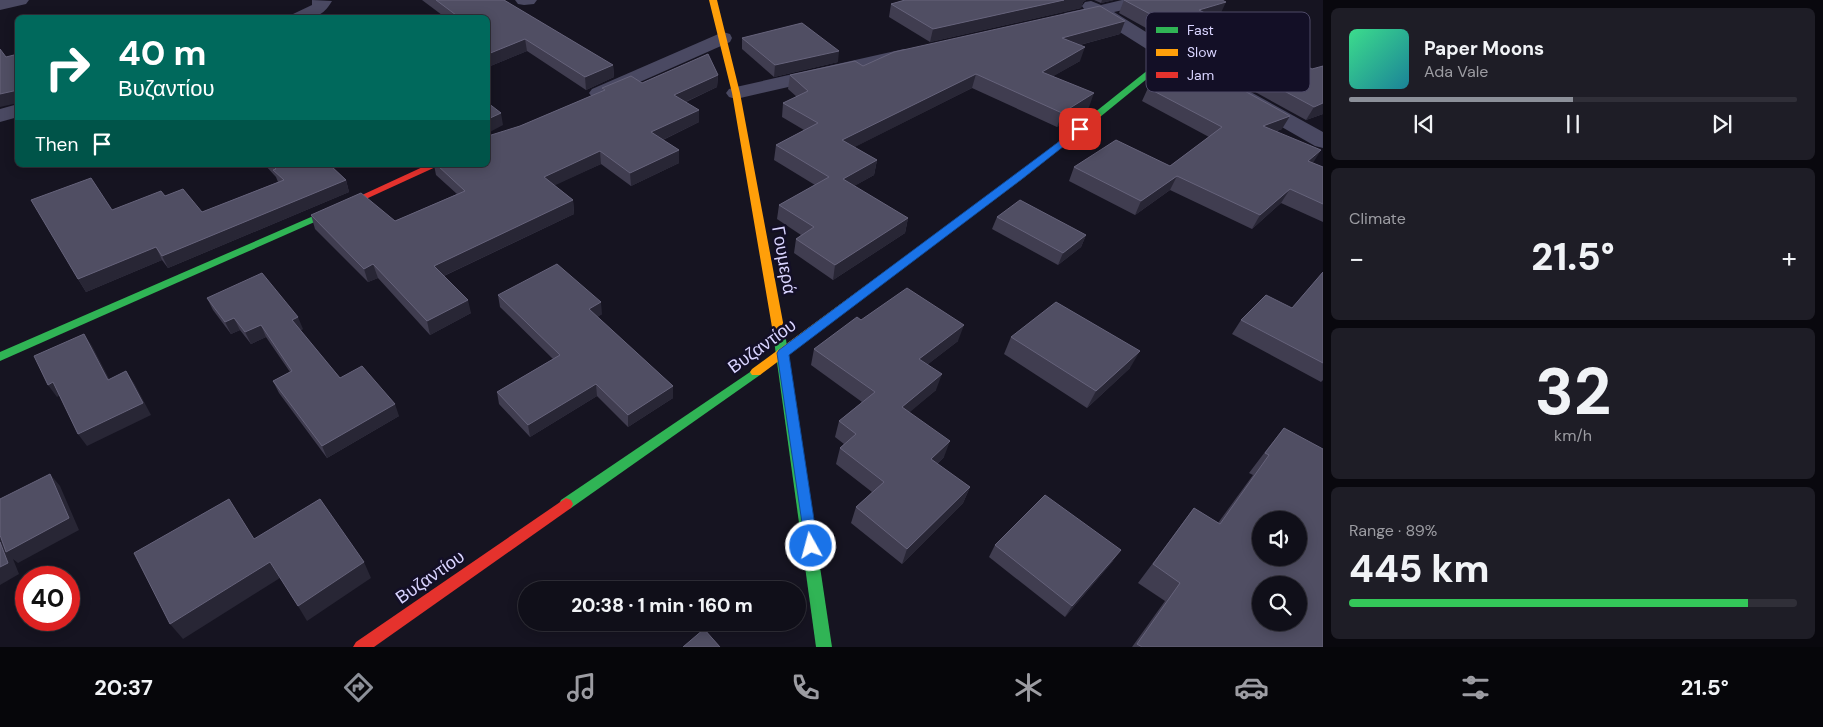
<!DOCTYPE html>
<html lang="en">
<head>
<meta charset="utf-8">
<style>
  :root { --surface:#100f19; --page:#1e1d26; --text:#f1f3f6; --muted:#9c9ca2; --line:#302f38; --accent:#8c9099 }
  body { margin:0; font-family:"DM Sans",sans-serif; background:var(--page); color:var(--text); height:100vh; display:flex; flex-direction:column; font-size:19px; white-space:nowrap }
  * { box-sizing:border-box; margin:0 }
  p { font-size:16px; color:var(--muted) }
  .icon { flex:none; width:28px; height:28px; fill:none; stroke:currentColor; stroke-width:2; stroke-linecap:round; stroke-linejoin:round }
  .map { position:relative; flex:1; overflow:hidden }
  .panel { display:flex; flex-direction:column; gap:8px; padding:8px; background:#09080e; width:500px }
  .panel>* { flex:none }
  .banner { position:absolute; left:15px; top:15px; width:475px; height:152px; border-radius:8px; box-shadow:0 2px 12px #0003,0 0 0 1px var(--line); background:#00695c; color:#fff; overflow:hidden }
  .controls { position:absolute; left:1252px; top:511px; display:grid; gap:10px }
  .controls a { display:grid; place-items:center; width:55px; height:55px; border-radius:50%; background:var(--surface); box-shadow:0 2px 12px #0003,0 0 0 1px var(--line); font-size:25px }
  .speed { position:absolute; left:15px; top:566px; display:flex; gap:10px; font-size:25px; font-weight:700; text-align:center }
  .speed>* { display:grid; place-content:center; width:65px; height:65px; border-radius:50%; background:var(--surface); box-shadow:0 2px 12px #0003,0 0 0 1px var(--line); line-height:1 }
  .speed .limit { border:8px solid #d22; background:#fff; color:#111 }
  .pin { position:absolute; display:grid; place-items:center; width:42px; height:42px; color:#fff; margin:-21px; border-radius:10px; box-shadow:0 2px 8px #0006 }
  .me { position:absolute; width:55px; margin:-28px; rotate:353deg; stroke-linejoin:round; filter:drop-shadow(0 0 4px #0008) }
  .turn { display:flex; align-items:center; gap:18px; height:105px; padding:0 20px; font-size:22px }
  .turn .icon { width:65px; height:65px; stroke-width:2.5 }
  .turn b { display:block; font-size:35px; line-height:42px }
  .then { display:flex; align-items:center; height:48px; padding:0 20px; background:#0003; gap:10px; font-size:19px }
  .big { font-size:38px; font-weight:800; line-height:1.1 }
  .panel .card { flex:1; display:flex; flex-direction:column; justify-content:center; gap:8px; min-width:0; padding:0 18px; border-radius:8px; background:var(--page) }
  .panel .dial { align-items:center; gap:0 }
  .dial b { font-size:65px; line-height:1 }
  .song { display:flex; align-items:center; gap:15px }
  .cover { width:60px; height:60px; border-radius:8px; background:linear-gradient(135deg,hsl(150 70% 55%),hsl(190 70% 35%)) }
  .played { height:5px; border-radius:2px; background:linear-gradient(90deg,var(--accent) 50%,var(--line) 50%) }
  .keys { display:flex; justify-content:space-around; direction:ltr }
  .heat { display:flex; justify-content:space-between; align-items:center; font-size:28px; direction:ltr }
  .charge { height:8px; border-radius:4px; background:linear-gradient(90deg,#34c759 89%,var(--line) 0) }
  .trip { position:absolute; left:518px; top:581px; width:288px; height:50px; border-radius:25px; background:var(--surface); box-shadow:0 2px 12px #0003,0 0 0 1px var(--line); font-weight:800; line-height:50px; text-align:center }
  .dock { display:flex; height:80px; justify-content:space-around; align-items:center; background:#06060a; color:var(--muted) }
  .dock .icon { width:35px; height:35px }
  .dock .current { color:var(--accent) }
  .dock b { font-size:22px; color:var(--text) }
  main { display:flex; flex:1; min-height:0 }
  .map>svg:first-child { display:block }
</style>
</head>
<body>
<main>
<div class="map">
<svg width="1323" height="647" viewBox="0 0 1323 647">
  <rect width="100%" height="100%" fill="#161421"/>
  <g fill="none" stroke-linecap="round" stroke-linejoin="round">
    <!-- street -->
    <g fill="#4a4962" fill-rule="evenodd">
      <polygon points="0,0 29,0 26,4 0,10"/>
      <path d="M312,0L332,1C321,20 310,18 290,18L293,14L312,5Z"/>
      <polygon points="515,0 537,0 534,4 524,5 518,4"/>
      <polygon points="1122,0 1154,0 1151,4 1114,12 1178,52 1323,132 1323,148 1315,146 1164,60 1096,17 1071,22 1065,21 1062,17 1065,13 1084,9 1082,6 1085,2 1091,1 1101,5"/>
      <polygon points="723,32 730,34 732,38 730,42 606,97 599,99 592,97 589,93 592,89"/>
      <polygon points="904,49 911,51 914,55 911,59 736,99 729,97 726,93 729,89 736,87"/>
      <polygon points="18,104 18,117 0,122 0,109"/>
    </g>
    <!-- fast -->
    <g fill="#30b455" fill-rule="evenodd">
      <polygon points="1168,54 1175,56 1100,117 1094,117 1094,113"/>
      <polygon points="341,204 344,205 346,207 344,209 0,361 0,352"/>
      <polygon points="779,329 785,333 832,647 816,647 773,333"/>
      <polygon points="756,368 760,369 762,372 760,375 571,508 566,510 561,508 559,504 561,500"/>
    </g>
    <!-- slow -->
    <g fill="#ff9f0a" fill-rule="evenodd">
      <polygon points="709,0 717,0 740,93 785,333 779,337 773,333 732,93"/>
      <polygon points="1097,112 1101,115 1100,117 1022,179 760,375 752,375 750,372 752,369 1016,175"/>
    </g>
    <!-- jam -->
    <g fill="#e5322d" fill-rule="evenodd">
      <polygon points="427,165 440,165 344,209 341,210 336,207"/>
      <polygon points="566,498 571,500 573,504 571,508 374,647 353,647 356,642"/>
    </g>
  </g>
  <!-- wall -->
  <g fill="#403d50">
    <polygon points="422,0 504,0 613,65 614,77 586,90 527,51 488,67 488,18 446,18"/>
    <polygon points="905,0 1086,0 1083,2 1081,8 930,42 889,17 891,4"/>
    <polygon points="1094,0 1114,0 1101,3"/>
    <polygon points="1124,0 1220,15 1212,17 1323,114 1306,120 1217,71 1218,68 1119,13"/>
    <polygon points="1125,21 1120,34 1080,45 1080,61 1053,76 1089,107 1057,127 972,88 854,147 877,160 874,175 854,186 908,218 905,233 833,280 794,253 796,239 801,235 777,219 779,205 815,185 774,160 776,145 804,130 782,117 783,103 797,97 788,89 790,75 863,66"/>
    <polygon points="742,38 838,62 774,77 742,49"/>
    <polygon points="718,75 717,87 686,102 699,122 663,140 679,150 679,163 631,186 601,164 554,185 573,200 574,214 444,276 471,313 430,335 378,278 368,282 315,229 311,215 395,221 457,194 436,175 434,165 488,165 520,126 603,91 602,88 642,83"/>
    <polygon points="1148,88 1282,129 1277,131 1313,163 1323,167 1323,222 1281,203 1252,229 1170,190 1135,215 1069,181 1074,167 1170,166 1209,137 1142,101"/>
    <polygon points="265,165 330,165 346,180 349,192 168,268 162,260 86,292 78,279 112,210 165,196 202,212 278,182 276,177"/>
    <polygon points="997,217 1086,235 1081,247 1058,265 992,229"/>
    <polygon points="1323,272 1323,380 1321,382 1232,334 1241,320 1292,308"/>
    <polygon points="498,295 602,314 597,317 673,386 673,398 628,427 597,396 530,437 499,404 497,392 553,359 500,307"/>
    <polygon points="207,298 303,329 300,330 340,378 399,416 327,458 279,393 273,381 290,372 266,337 251,344 240,330 231,334 213,310"/>
    <polygon points="861,320 958,341 928,364 936,390 909,412 944,457 937,464 970,487 963,503 902,564 851,523 856,507 872,492 836,464 840,448 844,444 835,437 839,421 862,402 811,365 814,349"/>
    <polygon points="1011,337 1130,368 1087,408 1004,354"/>
    <polygon points="1284,428 1323,647 1132,647 1165,601 1138,583 1194,508 1218,523 1253,475 1249,473 1268,448"/>
    <polygon points="995,545 1113,561 1065,617 989,557"/>
  </g>
  <!-- shaded-wall -->
  <g fill="#282635">
    <polygon points="1064,0 1086,0 1083,2 1081,8 930,42 933,29"/>
    <polygon points="1102,0 1114,0 1101,3"/>
    <polygon points="1226,2 1220,15 1193,23 1199,10"/>
    <polygon points="1125,21 1120,34 1057,51 1062,38"/>
    <polygon points="525,39 527,51 488,67 488,54"/>
    <polygon points="1085,47 1080,61 1038,85 1042,72"/>
    <polygon points="839,51 838,62 774,77 775,65"/>
    <polygon points="613,65 614,77 586,90 585,77"/>
    <polygon points="976,74 972,88 839,155 842,140"/>
    <polygon points="718,75 717,87 674,107 674,95"/>
    <polygon points="18,90 18,103 0,107 0,94"/>
    <polygon points="1094,93 1089,107 1057,127 1062,113"/>
    <polygon points="1323,103 1323,114 1306,120 1314,107"/>
    <polygon points="699,110 699,122 652,145 651,132"/>
    <polygon points="501,113 503,125 488,133 488,119"/>
    <polygon points="1290,116 1282,129 1256,139 1263,126"/>
    <polygon points="679,150 679,163 631,186 630,173"/>
    <polygon points="1321,150 1313,163 1308,161"/>
    <polygon points="600,151 601,164 545,190 544,177"/>
    <polygon points="877,160 874,175 840,194 843,179"/>
    <polygon points="1177,176 1170,190 1135,215 1141,201"/>
    <polygon points="346,180 349,192 168,268 162,256"/>
    <polygon points="1290,189 1281,203 1252,229 1260,215"/>
    <polygon points="573,200 574,214 437,279 434,266"/>
    <polygon points="908,218 905,233 833,280 835,265"/>
    <polygon points="1086,235 1081,247 1058,265 1063,253"/>
    <polygon points="156,247 162,260 86,292 78,279"/>
    <polygon points="373,264 378,278 368,282 364,269"/>
    <polygon points="468,300 471,313 430,335 427,321"/>
    <polygon points="601,302 602,314 590,322 589,309"/>
    <polygon points="298,317 303,329 297,332 292,320"/>
    <polygon points="234,318 240,330 231,334 225,322"/>
    <polygon points="261,325 266,337 251,344 245,332"/>
    <polygon points="964,325 958,341 914,375 919,359"/>
    <polygon points="84,334 92,346 116,392 108,380"/>
    <polygon points="1140,351 1130,368 1087,408 1096,391"/>
    <polygon points="126,371 134,383 151,415 87,446 78,434"/>
    <polygon points="942,374 936,390 897,423 902,407"/>
    <polygon points="53,382 62,394 57,397 48,385"/>
    <polygon points="596,384 597,396 530,437 528,425"/>
    <polygon points="673,386 673,398 628,427 628,415"/>
    <polygon points="395,404 399,416 327,458 322,446"/>
    <polygon points="950,441 944,457 925,475 931,459"/>
    <polygon points="50,474 60,486 79,530 18,563 13,559 19,574 0,585 0,537 9,546"/>
    <polygon points="970,487 963,503 902,564 907,549"/>
    <polygon points="1121,550 1113,561 1065,617 1072,606"/>
    <polygon points="270,562 280,578 183,639 170,624"/>
    <polygon points="364,562 371,578 307,621 298,606"/>
  </g>
  <!-- building -->
  <g fill="#504e63" stroke="#66637b" fill-rule="evenodd">
    <polygon points="436,0 504,0 613,65 585,77 525,39 488,54 488,18 460,18"/>
    <polygon points="905,0 1064,0 933,29 891,4"/>
    <polygon points="1124,0 1222,0 1226,2 1199,10 1312,69 1323,66 1323,103 1314,107 1223,58 1228,56"/>
    <polygon points="1100,6 1125,21 1062,38 1085,47 1042,72 1094,93 1062,113 976,74 842,140 877,160 843,179 908,218 835,265 796,239 814,227 779,205 829,177 776,145 818,123 783,103 808,91 790,75 855,61 863,66 894,52"/>
    <polygon points="802,23 839,51 775,65 742,38"/>
    <polygon points="0,49 6,57 18,54 18,90 0,94"/>
    <polygon points="708,54 718,75 674,95 699,110 651,132 679,150 630,173 600,151 544,177 573,200 434,266 468,300 427,321 373,264 364,269 311,215 361,193 395,221 465,191 437,165 488,165 488,136 520,126 605,90 602,88 631,76 642,83"/>
    <polygon points="1201,67 1290,116 1263,126 1321,150 1308,161 1323,167 1323,204 1290,189 1260,215 1177,176 1141,201 1074,167 1116,140 1170,166 1222,127 1148,88"/>
    <polygon points="488,103 501,113 488,119"/>
    <polygon points="272,165 330,165 346,180 162,256 156,247 78,279 31,200 91,178 112,210 161,191 165,196 183,189 202,212 284,180 273,170 276,169"/>
    <polygon points="1020,200 1086,235 1063,253 997,217"/>
    <polygon points="557,264 601,302 589,309 673,386 628,415 596,384 528,425 497,392 560,355 498,295"/>
    <polygon points="1323,272 1323,363 1241,320 1266,295 1292,308"/>
    <polygon points="262,273 298,317 292,320 340,378 362,366 395,404 322,446 273,381 292,371 261,325 245,332 234,318 225,322 207,298"/>
    <polygon points="907,288 964,325 919,359 942,374 902,407 950,441 931,459 970,487 907,549 856,507 884,482 840,448 856,434 839,421 875,392 814,349 857,317 861,320"/>
    <polygon points="1056,302 1140,351 1096,391 1011,337"/>
    <polygon points="84,334 108,380 126,371 143,403 78,434 53,382 48,385 34,356"/>
    <path d="M1284,428L1323,449V647H1142L1137,644L1180,583L1153,564L1194,508L1220,524L1269,455L1265,453ZM1261,520H1299V558H1261ZM1261,585H1299V622H1261Z"/>
    <polygon points="50,474 69,518 6,552 0,535 0,499"/>
    <polygon points="1045,495 1121,550 1072,606 995,545"/>
    <polygon points="229,499 254,539 320,499 364,562 298,606 270,562 170,624 134,553"/>
    <polygon points="0,542 8,563 0,567"/>
    <polygon points="704,629 720,647 683,647"/>
  </g>
  <!-- route -->
  <polygon fill="#1a73e8" stroke="#114b97" points="1080,126 1084,129 1083,131 1022,179 789,355 818,546 816,550 811,552 806,550 777,353 779,350"/>
  <g text-anchor="middle" stroke-width="5" stroke-linejoin="round" paint-order="stroke">
    <!-- street labels -->
    <g font-size="18" fill="#d9d4ff" stroke="#130f26">
      <text transform="translate(784 260) rotate(80)" y="6">Γουμερά</text>
      <text transform="translate(762 346) rotate(-36)" y="6">Βυζαντίου</text>
      <text transform="translate(430 577) rotate(-35)" y="6">Βυζαντίου</text>
    </g>
  </g>
  <!-- legend -->
  <rect x="1146" y="12" width="164" height="80" rx="8" fill="#130f26" stroke="#4e4a67" stroke-width="1"/>
  <rect x="1156" y="27" width="22" height="6" fill="#30b455"/>
  <rect x="1156" y="49" width="22" height="7" fill="#ff9f0a"/>
  <rect x="1156" y="72" width="22" height="6" fill="#e5322d"/>
  <g font-size="14" fill="#d9d4ff">
    <text x="1187" y="35">Fast</text>
    <text x="1187" y="57">Slow</text>
    <text x="1187" y="80">Jam</text>
  </g>
</svg>
<div class="controls">
<a><svg class="icon" aria-label="sound" viewBox="0 0 24 24"><path d="M4 9h4l5-4v14l-5-4H4zM17 9q2 3 0 6"/></svg></a>
<a><svg class="icon" aria-label="search" viewBox="0 0 24 24"><circle cx="10" cy="10" r="6"/><path d="M15 15l6 6"/></svg></a>
</div>
<div class="speed"><div class="limit">40</div></div>
<div class="pin" style="left:1080px;top:129px;background:#d93025"><svg class="icon" aria-label="arrive" viewBox="0 0 24 24"><path d="M6 21V4h12l-3 4 3 4H6"/></svg></div>
<svg class="me" style="left:811px;top:546px" viewBox="-20 -20 40 40"><circle r="17" fill="#1a73e8" stroke="#fff" stroke-width="3"/><path d="M0-11L8 9 0 5-8 9z" fill="#fff"/></svg>
<div class="trip">20:38 · 1 min · 160 m</div>
<div class="banner">
<div class="turn"><svg class="icon" aria-label="right" viewBox="0 0 24 24"><path d="M7 20v-9h11M14 6l5 5-5 5"/></svg><div><b>40 m</b>Βυζαντίου</div></div>
<div class="then">Then<svg class="icon" aria-label="arrive" viewBox="0 0 24 24"><path d="M6 21V4h12l-3 4 3 4H6"/></svg></div>
</div>
</div>
<section class="panel">
<div class="card">
<div class="song"><i class="cover"></i><div><b>Paper Moons</b><p>Ada Vale</p></div></div>
<div class="played"></div>
<div class="keys"><svg class="icon" aria-label="previous" viewBox="0 0 24 24"><path d="M18 5L8 12l10 7zM5 5v14"/></svg><svg class="icon" aria-label="pause" viewBox="0 0 24 24"><path d="M8 5v14M16 5v14"/></svg><svg class="icon" aria-label="next" viewBox="0 0 24 24"><path d="M6 5l10 7-10 7zM19 5v14"/></svg></div>
</div>
<div class="card"><p>Climate</p>
<div class="heat"><a>−</a><b class="big">21.5°</b><a>+</a></div>
</div>
<div class="card dial"><b>32</b><p>km/h</p></div>
<div class="card"><p>Range · 89%</p><b class="big">445 km</b><div class="charge"></div></div>
</section>
</main>
<nav class="dock">
<b>20:37</b>
<svg class="icon current" aria-label="directions" viewBox="0 0 24 24"><path d="M12 3l9 9-9 9-9-9zM9 14v-3h6M13 9l2 2-2 2"/></svg>
<svg class="icon" aria-label="music" viewBox="0 0 24 24"><path d="M9 18V5l10-2v13"/><circle cx="6" cy="18" r="3"/><circle cx="16" cy="16" r="3"/></svg>
<svg class="icon" aria-label="phone" viewBox="0 0 24 24"><path d="M5 4h4l2 5-3 2q2 4 5 5l2-3 5 2v4C11 20 4 13 5 4z"/></svg>
<svg class="icon" aria-label="climate" viewBox="0 0 24 24"><path d="M12 3v18M4 7l16 10M4 17L20 7"/></svg>
<svg class="icon" aria-label="car" viewBox="0 0 24 24"><path d="M5 17H2v-5l4-1 3-4h7l3 4 3 1v5h-3M9 17h6M6 11h13"/><circle cx="7" cy="17" r="2"/><circle cx="17" cy="17" r="2"/></svg>
<svg class="icon" aria-label="filters" viewBox="0 0 24 24"><path d="M4 7h16M4 17h16"/><circle cx="9" cy="7" r="2"/><circle cx="15" cy="17" r="2"/></svg>
<b>21.5°</b>
</nav>
</body>
</html>
